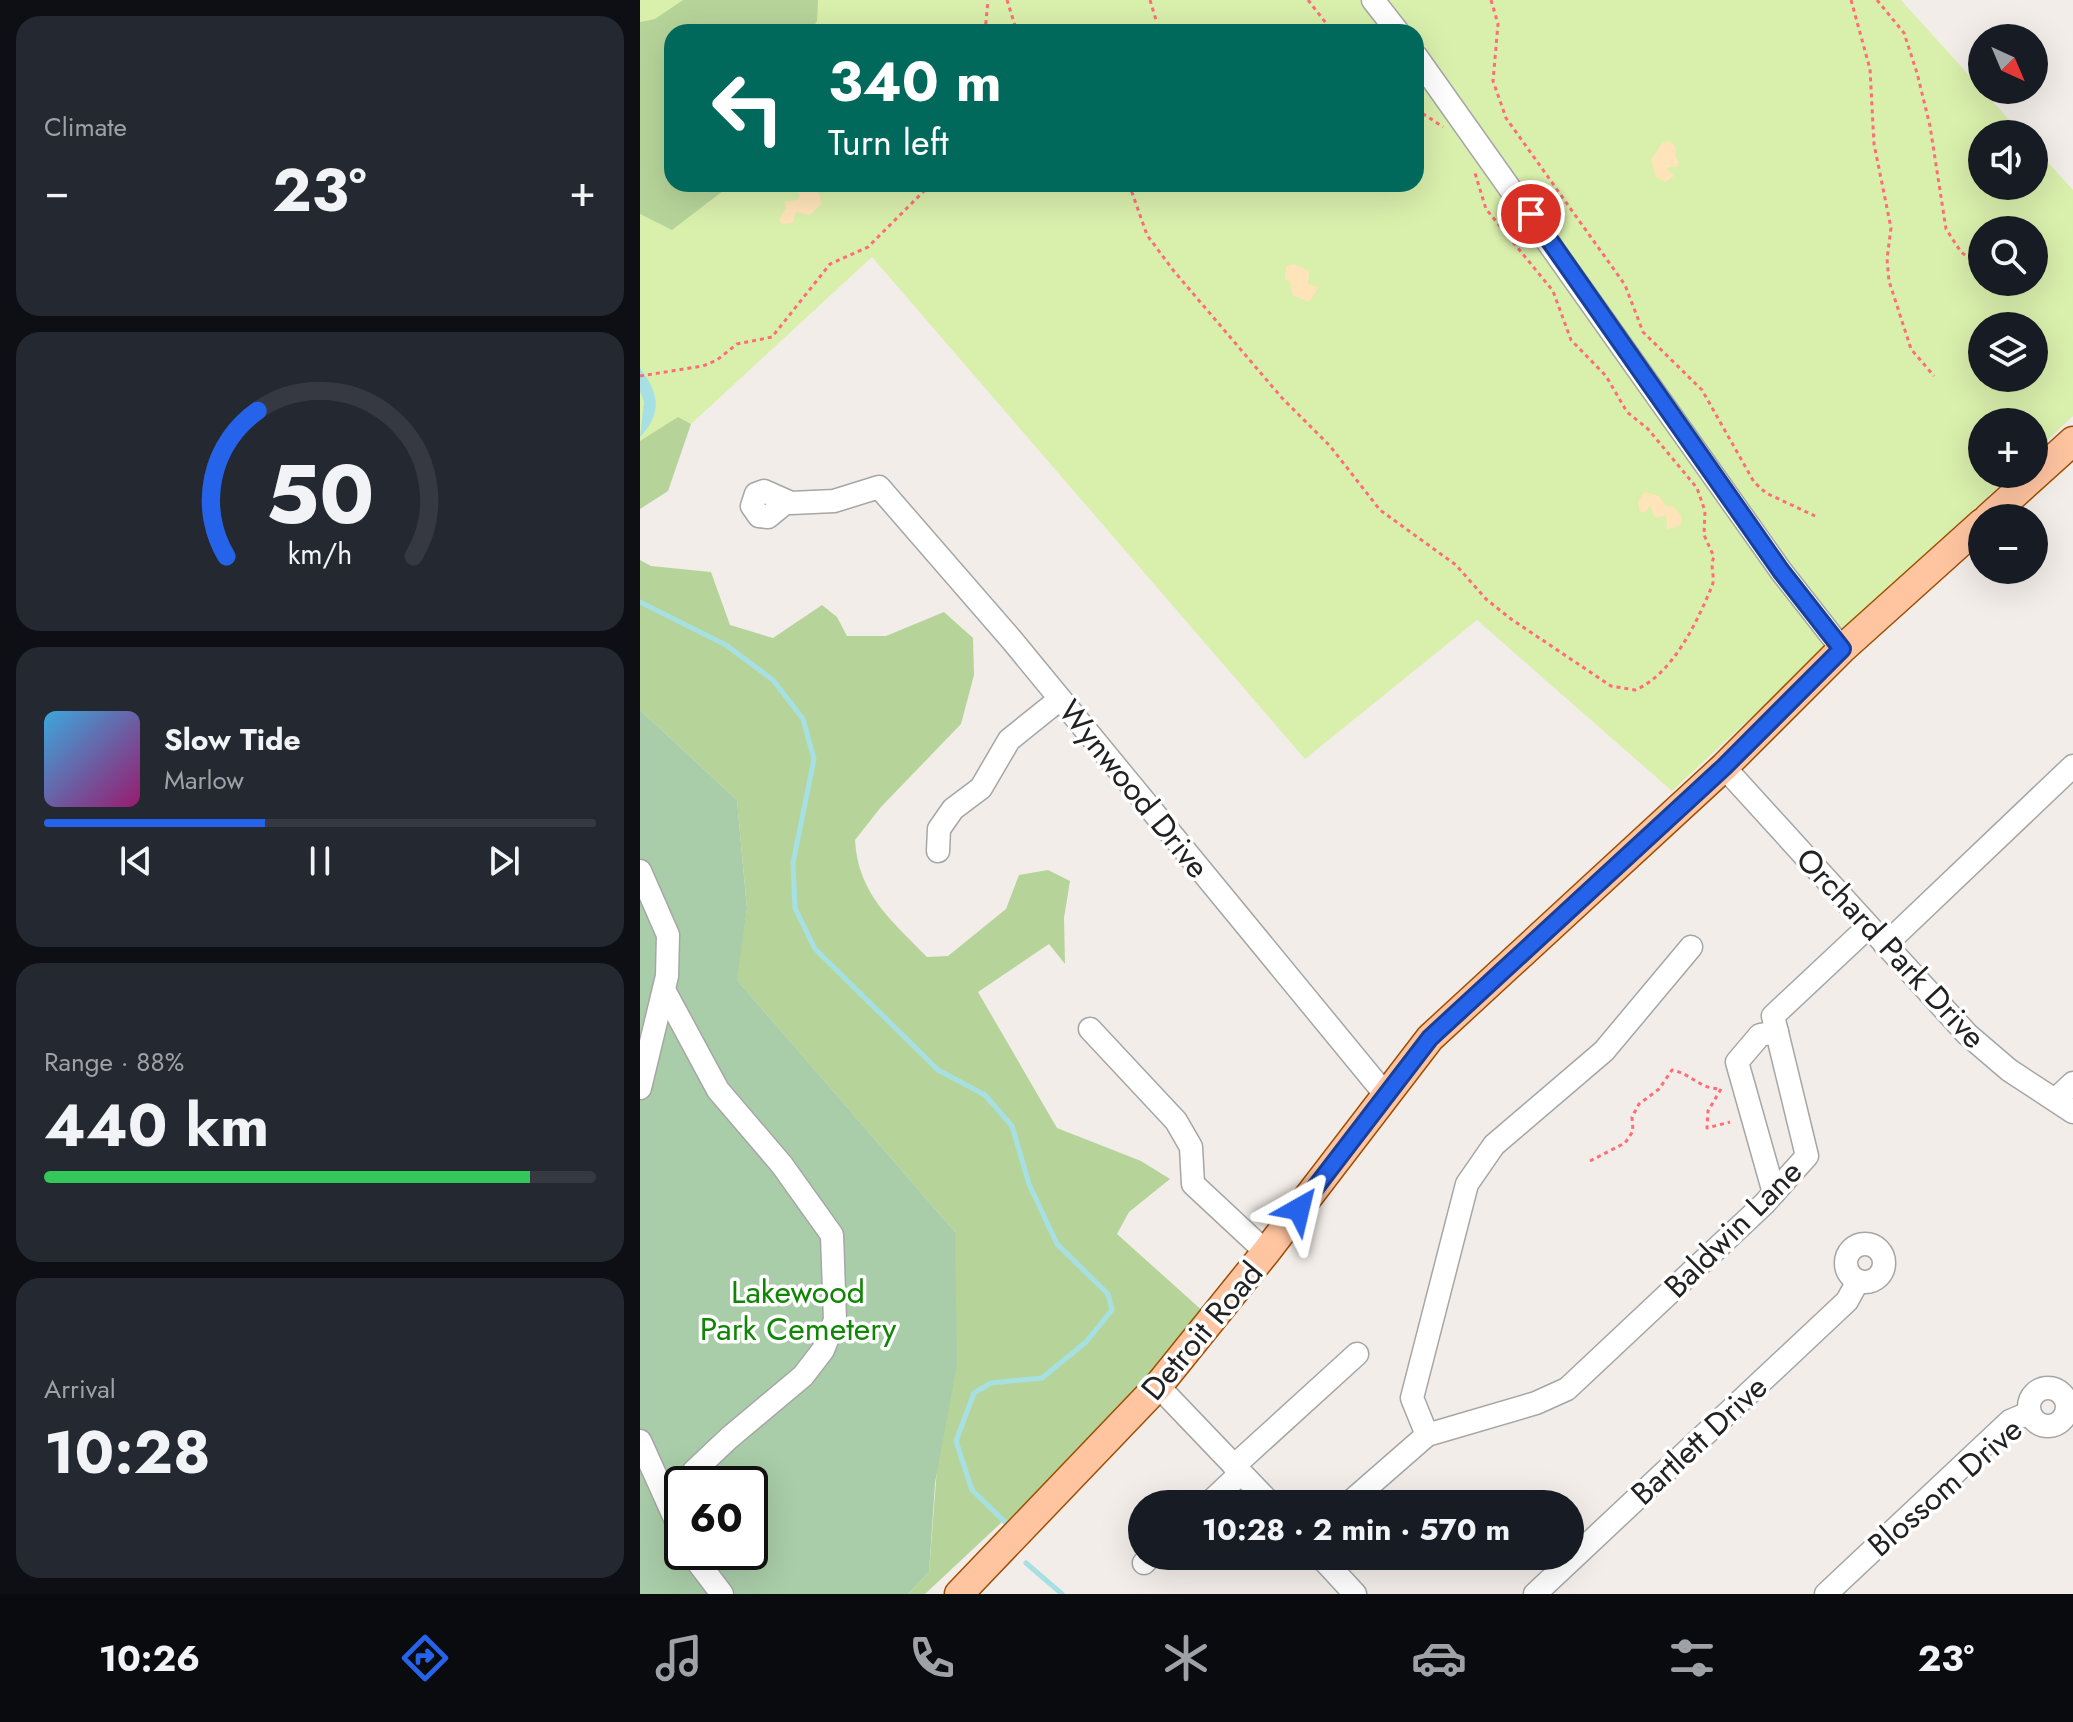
<!DOCTYPE html>
<html lang="en">
<head>
<meta charset="utf-8">
<style>
  :root { --surface:#171b24; --page:#242831; --text:#f1f3f6; --muted:#9ea1a6; --line:#363941; --accent:#2563eb }
  body { margin:0; font-family:Jost,sans-serif; background:var(--page); color:var(--text); height:100vh; display:flex; flex-direction:column; font-size:30px; white-space:nowrap }
  * { box-sizing:border-box; margin:0 }
  p { font-size:26px; color:var(--muted) }
  .icon { flex:none; width:44px; height:44px; fill:none; stroke:currentColor; stroke-width:2; stroke-linecap:round; stroke-linejoin:round }
  .map { position:relative; flex:1; overflow:hidden }
  .details { display:flex; flex-direction:column; gap:16px; padding:16px; background:#0d0f14; width:640px }
  .details>* { flex:none }
  .hud { position:absolute; left:24px; top:24px; width:760px; height:168px; border-radius:24px; box-shadow:0 8px 32px #0002; background:#00695c; color:#fff; overflow:hidden }
  .needle { width:52px; rotate:136deg }
  .tools { position:absolute; left:1328px; top:24px; display:grid; gap:16px }
  .tools a { display:grid; place-items:center; width:80px; height:80px; border-radius:50%; background:var(--surface); box-shadow:0 8px 32px #0002; font-size:40px }
  .speed { position:absolute; left:24px; top:1466px; display:flex; gap:16px; font-size:40px; font-weight:700; text-align:center }
  .speed>* { display:grid; place-content:center; width:104px; height:104px; border-radius:50%; background:var(--surface); box-shadow:0 8px 32px #0002; line-height:1 }
  .speed .limit { border:4px solid #111; border-radius:12px; background:#fff; color:#111 }
  .pin { position:absolute; display:grid; place-items:center; width:68px; height:68px; color:#fff; margin:-34px; border:4px solid #fff; border-radius:50%; box-shadow:0 2px 8px #0007 }
  .me { position:absolute; width:88px; margin:-44px; rotate:37deg; stroke-linejoin:round; filter:drop-shadow(0 0 6px #0008) }
  .turn { display:flex; align-items:center; gap:28px; height:168px; padding:0 32px; font-size:36px }
  .turn .icon { width:104px; height:104px; stroke-width:2.5 }
  .turn b { display:block; font-size:56px; line-height:68px }
  .big { font-size:60px; font-weight:700; line-height:1.1 }
  .details .widget { flex:1; display:flex; flex-direction:column; justify-content:center; gap:12px; min-width:0; padding:0 28px; border-radius:24px; background:var(--page) }
  .details .dial { align-items:center; gap:0 }
  .dial svg { height:208px; overflow:visible; fill:none; stroke:var(--line); stroke-width:7; stroke-linecap:round; text-anchor:middle }
  .dial text { fill:var(--text); stroke:none }
  .song { display:flex; align-items:center; gap:24px }
  .cover { width:96px; height:96px; border-radius:12px; background:linear-gradient(135deg,hsl(200 70% 55%),hsl(320 70% 35%)) }
  .played { height:8px; border-radius:4px; background:linear-gradient(90deg,var(--accent) 40%,var(--line) 40%) }
  .keys { display:flex; justify-content:space-around; direction:ltr }
  .heat { display:flex; justify-content:space-between; align-items:center; font-size:44px; direction:ltr }
  .charge { height:12px; border-radius:6px; background:linear-gradient(90deg,#34c759 88%,var(--line) 0) }
  .trip { position:absolute; left:488px; top:1490px; width:456px; height:80px; border-radius:40px; background:var(--surface); box-shadow:0 8px 32px #0002; font-weight:700; line-height:80px; text-align:center }
  .menu { display:flex; height:128px; justify-content:space-around; align-items:center; background:#090b0e; color:var(--muted) }
  .menu .icon { width:56px; height:56px }
  .menu .active { color:var(--accent) }
  .menu b { font-size:36px; color:var(--text) }
  main { display:flex; flex:1; min-height:0 }
  .map>svg:first-child { display:block }
</style>
</head>
<body>
<main>
<section class="details">
<div class="widget"><p>Climate</p>
<div class="heat"><a>−</a><b class="big">23°</b><a>+</a></div>
</div>
<div class="widget dial"><svg viewBox="0 0 100 80">
<path d="M14 69A42 42 0 1 1 86 69"/>
<path d="M14 69A42 42 0 0 1 26 13" stroke="#2563eb"/>
<text x="50" y="56" font-size="32" font-weight="700">50</text>
<text x="50" y="72" font-size="11">km/h</text>
</svg></div>
<div class="widget">
<div class="song"><i class="cover"></i><div><b>Slow Tide</b><p>Marlow</p></div></div>
<div class="played"></div>
<div class="keys"><svg class="icon" aria-label="previous" viewBox="0 0 24 24"><path d="M18 5L8 12l10 7zM5 5v14"/></svg><svg class="icon" aria-label="pause" viewBox="0 0 24 24"><path d="M8 5v14M16 5v14"/></svg><svg class="icon" aria-label="next" viewBox="0 0 24 24"><path d="M6 5l10 7-10 7zM19 5v14"/></svg></div>
</div>
<div class="widget"><p>Range · 88%</p><b class="big">440 km</b><div class="charge"></div></div>
<div class="widget"><p>Arrival</p><b class="big">10:28</b></div>
</section>
<div class="map">
<svg width="1433" height="1594" viewBox="0 0 1433 1594">
  <rect width="100%" height="100%" fill="#f2ede8"/>
  <!-- grass -->
  <path fill="#d9efac" fill-rule="evenodd" d="M0,0H1261L1382,134H1342V186H1394V147L1433,190V416L1394,453V422H1342V474H1372L1032,791L837,620L665,759L232,257L51,424L0,461ZM32,32H776V184H32ZM1342,230H1394V282H1342ZM1342,326H1394V378H1342Z"/>
  <!-- forest -->
  <g fill="#b6d49a">
    <polygon points="43,0 178,0 177,21 170,32 32,32 32,184 92,184 32,230 0,214 0,22 15,19"/>
    <polygon points="38,417 51,424 28,491 0,509 0,441"/>
    <path d="M0,560L11,566L71,572L90,625L133,638L182,605L197,617L207,636H246L304,612L333,638L334,675L321,724L241,807L215,840C218,894 251,920 287,957L308,956L366,909L379,875L408,870L430,881L424,918L425,964L409,944L338,992L417,1128L501,1161L530,1179L489,1212L477,1234L565,1313L369,1529L350,1508L362,1522L285,1594H268L289,1572L315,1232L96,979L107,909L97,800L0,710Z"/>
  </g>
  <!-- sand -->
  <g fill="#ffe4ba">
    <polygon points="1030,141 1036,148 1035,156 1039,163 1036,167 1026,167 1034,176 1026,182 1016,177 1011,160 1022,143"/>
    <polygon points="160,184 175,184 182,203 170,215 156,212 153,223 143,224 139,220 146,208 144,202 157,200 160,195 155,190"/>
    <polygon points="654,264 669,271 668,284 679,287 669,302 652,295 651,283 645,279 646,266"/>
    <polygon points="1005,492 1019,496 1026,506 1034,507 1042,517 1040,525 1027,530 1026,515 1015,518 1010,505 1006,512 1000,512 998,501"/>
  </g>
  <!-- cemetery -->
  <path fill="#a9cda8" fill-rule="evenodd" d="M0,710L97,800L107,909L97,980L315,1232L317,1365L295,1483L289,1572L268,1594H0ZM42,1484H110V1552H42Z"/>
  <!-- water -->
  <path fill="#a6e0e2" d="M0,368C19,393 23,413 0,437L4,402L0,391Z"/>
  <g fill="none" stroke-linecap="round" stroke-linejoin="round">
    <!-- stream -->
    <g stroke="#a6e0e2" stroke-width="5">
      <polyline points="0,602 86,645 133,680 163,719 174,759 153,863 155,908 175,949 298,1070 345,1095 372,1126 389,1184 417,1244 468,1294 472,1310 446,1342 402,1378 351,1383 334,1393 316,1441 332,1490 365,1522"/>
      <polyline points="386,1563 422,1594"/>
    </g>
    <defs>
      <g id="minor">
        <polyline points="733,0 758,32"/>
        <polyline points="776,56 1141,571 1202,649"/>
        <polyline points="145,503 128,517 119,516 112,506 116,494 124,491 151,503 194,501 239,487 371,639 745,1094"/>
        <polyline points="1084,767 1327,1034 1369,1070 1433,1112"/>
        <polyline points="298,851 299,829 313,809 341,788 369,740 420,699"/>
        <polyline points="0,871 28,935 27,976 0,1088"/>
        <polyline points="1245,945 1433,766"/>
        <polyline points="24,990 78,1090 142,1165 192,1235 195,1320 183,1350 163,1376 89,1438 54,1471 47,1484"/>
        <polyline points="450,1029 536,1121 551,1147 553,1184 626,1252"/>
        <polyline points="1416,1099 1433,1083"/>
        <polyline points="1134,1193 1097,1062 1120,1035 1137,1032"/>
        <circle cx="1225" cy="1263" r="19"/>
        <polyline points="518,1386 631,1504"/>
        <circle cx="1408" cy="1407" r="19"/>
        <polyline points="787,1435 772,1398 827,1184 854,1145 964,1051 1051,947"/>
        <polyline points="0,1441 42,1534"/>
        <polyline points="594,1466 717,1354"/>
        <polyline points="568,1504 601,1473"/>
        <polyline points="708,1504 787,1435 896,1403 927,1389 1124,1204 1167,1156 1133,1016 1228,927"/>
        <polyline points="50,1552 82,1594"/>
        <polyline points="680,1556 715,1594"/>
        <polyline points="504,1563 511,1556"/>
        <polyline points="895,1594 1207,1301 1218,1281"/>
        <polyline points="1186,1594 1370,1421 1389,1413"/>
      </g>
      <g id="major">
        <polyline points="1348,518 1433,441"/>
        <polyline points="319,1594 518,1386 626,1252 790,1038 1084,767 1202,649 1342,523"/>
      </g>
    </defs>
    <!-- minor casing -->
    <use href="#minor" stroke="#a6a6a6" stroke-width="25"/>
    <!-- major casing -->
    <use href="#major" stroke="#a04e00" stroke-width="31"/>
    <!-- path -->
    <g stroke="#ff6d78" stroke-width="3" stroke-dasharray="4 4" stroke-linecap="butt">
      <polyline points="367,0 377,32"/>
      <polyline points="510,0 516,20"/>
      <polyline points="668,0 693,32"/>
      <polyline points="851,0 858,24 853,81 866,118 985,285 1003,332 1062,390 1114,482 1126,493 1175,516"/>
      <polyline points="1211,0 1230,69 1234,144 1251,228 1247,259 1249,281 1271,349 1294,376"/>
      <polyline points="1237,0 1264,33 1277,73 1290,126 1306,229 1321,252 1342,267"/>
      <polyline points="345,32 348,0"/>
      <polyline points="776,109 803,127"/>
      <path d="M489,184L507,235L533,270L642,398L690,446L740,510L816,565L846,599L871,619L971,686L995,690C1033,674 1057,622 1072,586C1076,577 1069,567 1074,557L1064,535L1065,511L1057,488L1008,429L987,412L966,376L931,340L913,291L846,209L834,170"/>
      <polyline points="0,376 63,366 77,360 97,344 132,337 190,264 228,247 291,184"/>
      <polyline points="1081,1089 1068,1111 1067,1128 1090,1122"/>
      <path d="M950,1161L985,1143L993,1131L992,1117L999,1104L1019,1089L1032,1070C1052,1074 1059,1089 1081,1089"/>
    </g>
    <!-- minor -->
    <use href="#minor" stroke="#fff" stroke-width="22"/>
    <!-- major -->
    <use href="#major" stroke="#ffc5a1" stroke-width="28"/>
  </g>
  <g fill="none" stroke-linecap="round" stroke-linejoin="round">
    <defs>
      <polyline id="route" points="659,1209 790,1038 1084,767 1202,649 1141,571 891,214"/>
    </defs>
    <!-- route casing -->
    <use href="#route" stroke="#184099" stroke-width="20"/>
    <!-- route -->
    <use href="#route" stroke="#2563eb" stroke-width="14"/>
  </g>
  <g text-anchor="middle" stroke-width="7" stroke-linejoin="round" paint-order="stroke">
    <!-- street labels -->
    <g font-size="32" fill="#222" stroke="#fff">
      <text transform="translate(494 789) rotate(51)" y="11">Wynwood Drive</text>
      <text transform="translate(1251 948) rotate(47)" y="11">Orchard Park Drive</text>
      <text transform="translate(1093 1229) rotate(-45)" y="11">Baldwin Lane</text>
      <text transform="translate(562 1331) rotate(-50)" y="11">Detroit Road</text>
      <text transform="translate(1059 1440) rotate(-43)" y="11">Bartlett Drive</text>
      <text transform="translate(1305 1487) rotate(-41)" y="11">Blossom Drive</text>
    </g>
    <!-- park labels -->
    <g font-size="32" fill="#118505" stroke="#fff">
      <text x="158" y="1303">Lakewood<tspan x="158" dy="37">Park Cemetery</tspan></text>
    </g>
  </g>
</svg>
<div class="tools">
<a><svg class="needle" viewBox="-14 -14 28 28"><path d="M0-13l5 13h-10z" fill="#e53935"/><path d="M0 13l5-13h-10z" fill="#9ea1a6"/></svg></a>
<a><svg class="icon" aria-label="sound" viewBox="0 0 24 24"><path d="M4 9h4l5-4v14l-5-4H4zM17 9q2 3 0 6"/></svg></a>
<a><svg class="icon" aria-label="search" viewBox="0 0 24 24"><circle cx="10" cy="10" r="6"/><path d="M15 15l6 6"/></svg></a>
<a><svg class="icon" aria-label="layers" viewBox="0 0 24 24"><path d="M12 4l9 5-9 5-9-5zM3 14l9 5 9-5"/></svg></a>
<a>+</a>
<a>−</a>
</div>
<div class="speed"><div class="limit">60</div></div>
<div class="pin" style="left:891px;top:214px;background:#d93025"><svg class="icon" aria-label="arrive" viewBox="0 0 24 24"><path d="M6 21V4h12l-3 4 3 4H6"/></svg></div>
<svg class="me" style="left:659px;top:1209px" viewBox="-20 -20 40 40"><path d="M0-17L14 15 0 8-14 15z" fill="#2563eb" stroke="#fff" stroke-width="4"/></svg>
<div class="trip">10:28 · 2 min · 570 m</div>
<div class="hud">
<div class="turn"><svg class="icon" aria-label="left" viewBox="0 0 24 24"><path d="M17 20v-9H6M10 6l-5 5 5 5"/></svg><div><b>340 m</b>Turn left</div></div>
</div>
</div>
</main>
<nav class="menu">
<b>10:26</b>
<svg class="icon active" aria-label="directions" viewBox="0 0 24 24"><path d="M12 3l9 9-9 9-9-9zM9 14v-3h6M13 9l2 2-2 2"/></svg>
<svg class="icon" aria-label="music" viewBox="0 0 24 24"><path d="M9 18V5l10-2v13"/><circle cx="6" cy="18" r="3"/><circle cx="16" cy="16" r="3"/></svg>
<svg class="icon" aria-label="phone" viewBox="0 0 24 24"><path d="M5 4h4l2 5-3 2q2 4 5 5l2-3 5 2v4C11 20 4 13 5 4z"/></svg>
<svg class="icon" aria-label="climate" viewBox="0 0 24 24"><path d="M12 3v18M4 7l16 10M4 17L20 7"/></svg>
<svg class="icon" aria-label="car" viewBox="0 0 24 24"><path d="M5 17H2v-5l4-1 3-4h7l3 4 3 1v5h-3M9 17h6M6 11h13"/><circle cx="7" cy="17" r="2"/><circle cx="17" cy="17" r="2"/></svg>
<svg class="icon" aria-label="filters" viewBox="0 0 24 24"><path d="M4 7h16M4 17h16"/><circle cx="9" cy="7" r="2"/><circle cx="15" cy="17" r="2"/></svg>
<b>23°</b>
</nav>
</body>
</html>
